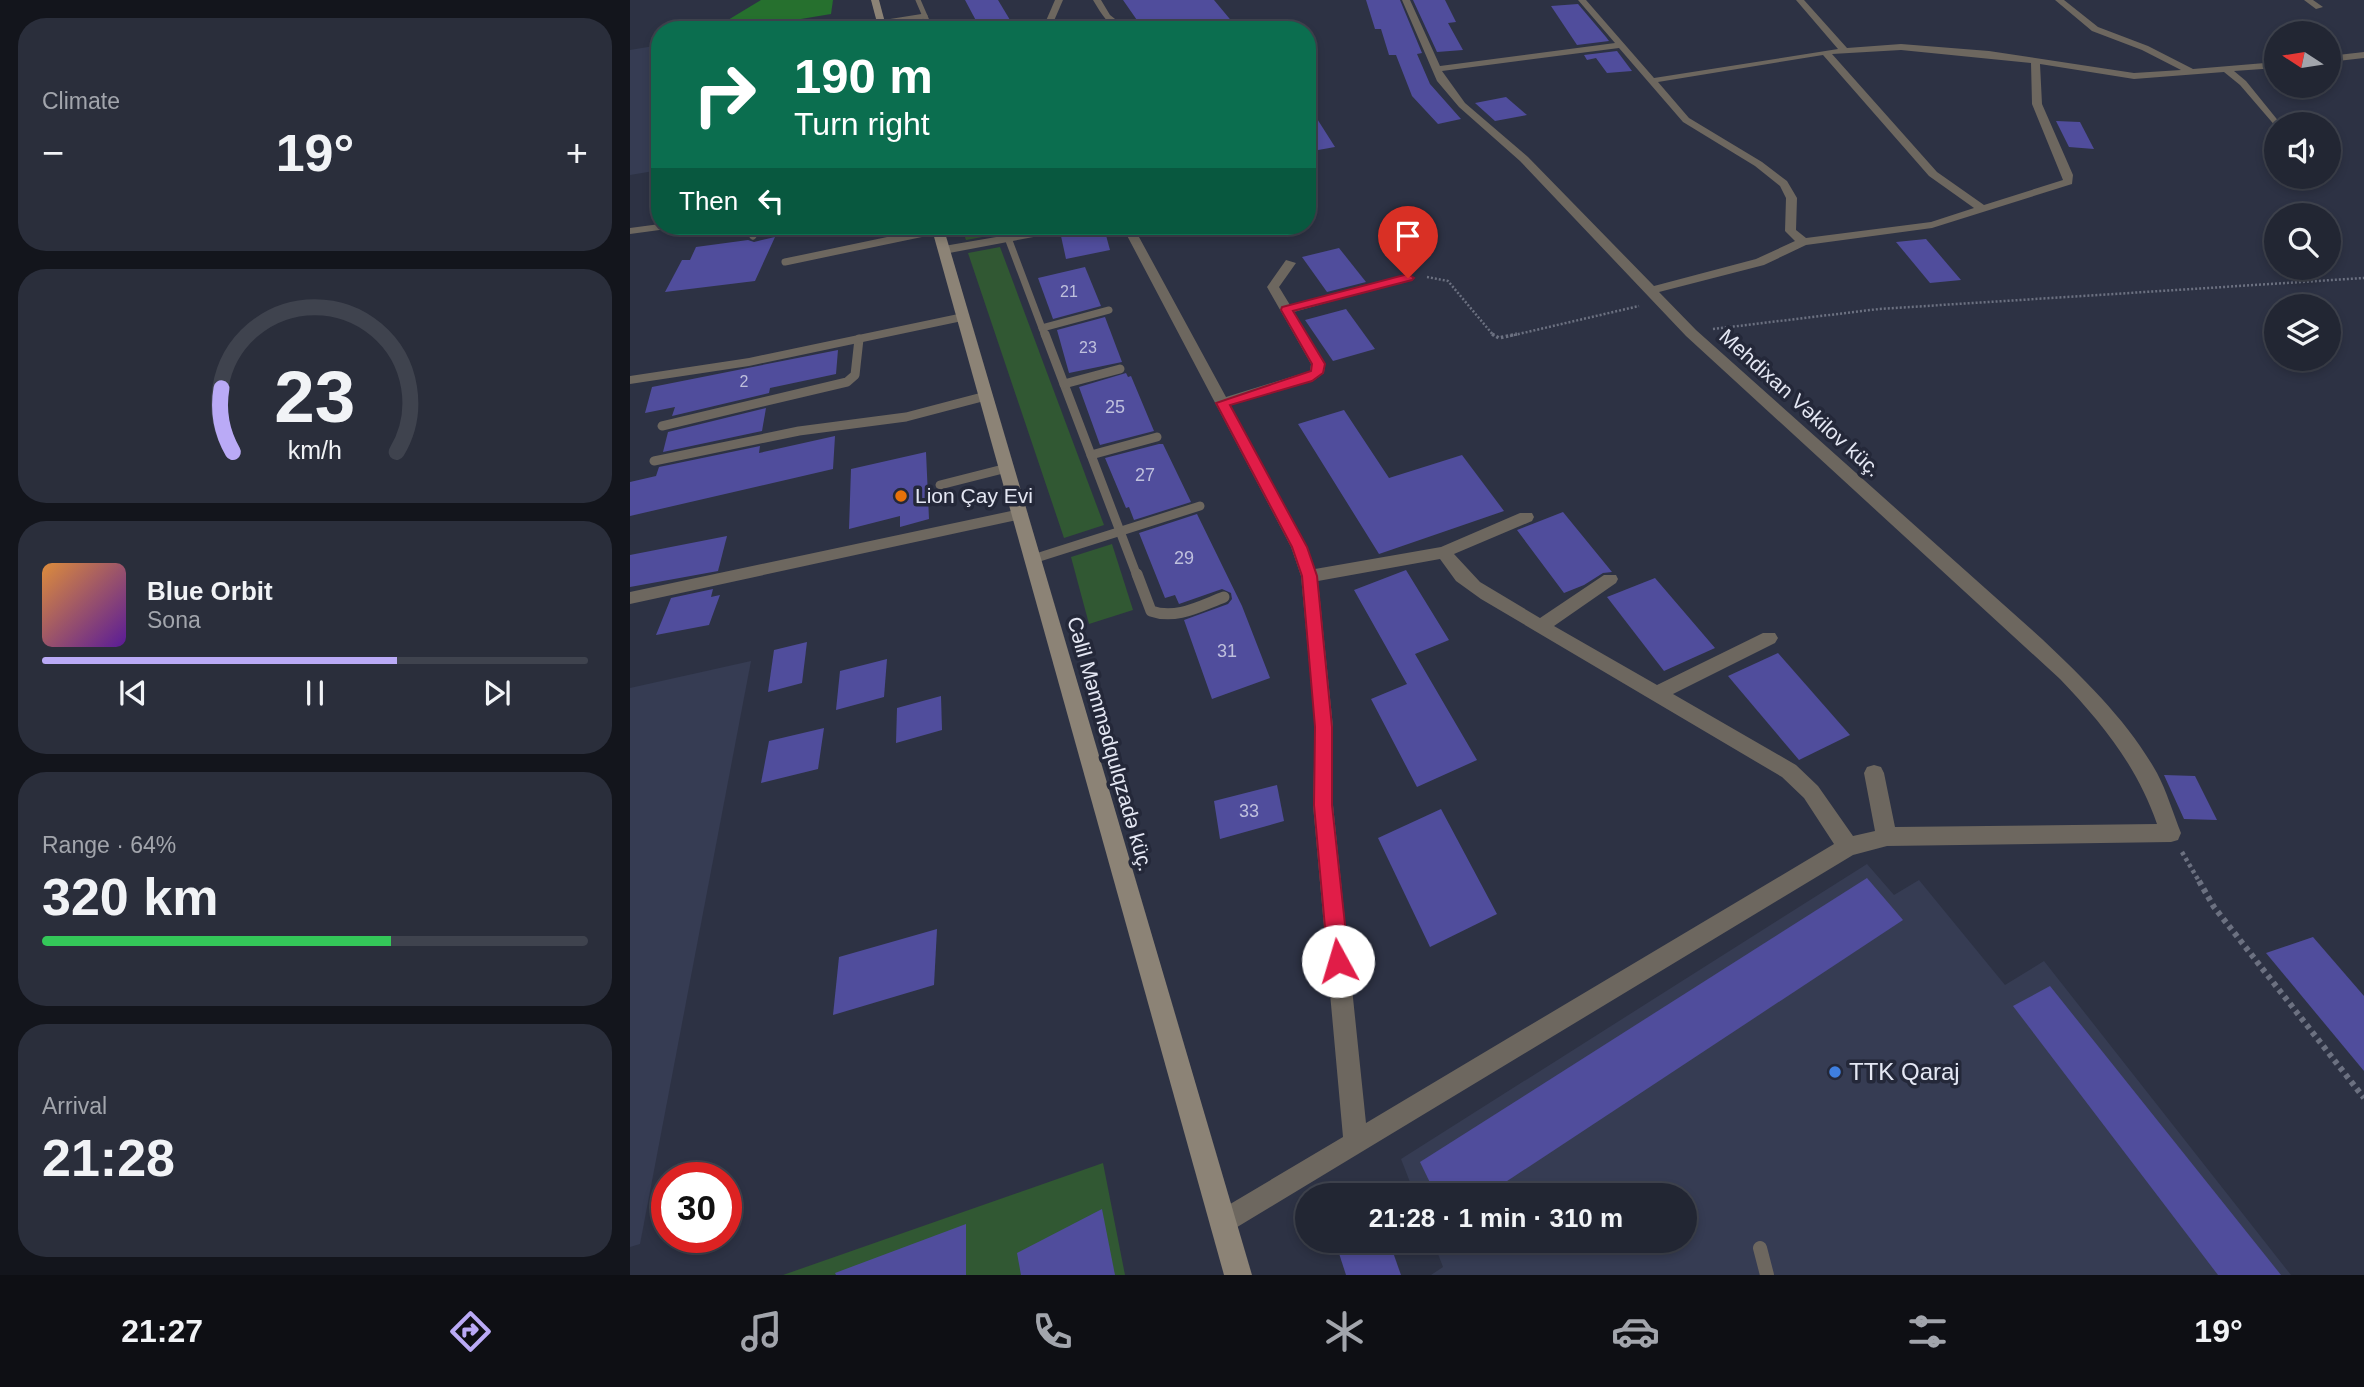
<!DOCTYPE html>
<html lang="en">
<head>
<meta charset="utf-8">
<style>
  :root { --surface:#222633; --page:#2a2e3b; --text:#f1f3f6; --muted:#a2a5ac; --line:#3f434e; --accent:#baaaf6 }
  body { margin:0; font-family:Helvetica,sans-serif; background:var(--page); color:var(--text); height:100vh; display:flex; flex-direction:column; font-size:26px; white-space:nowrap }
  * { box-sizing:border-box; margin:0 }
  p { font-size:23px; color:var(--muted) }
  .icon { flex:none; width:38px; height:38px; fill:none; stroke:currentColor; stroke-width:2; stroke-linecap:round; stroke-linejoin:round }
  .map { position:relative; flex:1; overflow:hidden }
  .details { display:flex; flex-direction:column; gap:18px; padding:18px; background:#13151c; width:630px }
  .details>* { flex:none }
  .guide { position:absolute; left:21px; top:21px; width:665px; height:214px; border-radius:28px; box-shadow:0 4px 10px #0003,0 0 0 2px var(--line); background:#0b6e4f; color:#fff; overflow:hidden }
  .needle { width:46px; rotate:282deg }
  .tools { position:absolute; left:1634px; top:21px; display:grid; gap:14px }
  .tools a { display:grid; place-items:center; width:77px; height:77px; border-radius:50%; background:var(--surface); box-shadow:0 4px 10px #0003,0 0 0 2px var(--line); font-size:35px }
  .speed { position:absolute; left:21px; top:1162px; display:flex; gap:14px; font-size:35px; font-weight:700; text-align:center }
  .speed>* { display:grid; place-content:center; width:91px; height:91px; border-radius:50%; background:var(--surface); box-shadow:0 4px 10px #0003,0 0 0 2px var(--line); line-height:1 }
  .speed .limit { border:10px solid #d22; background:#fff; color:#111 }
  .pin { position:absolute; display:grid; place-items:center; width:60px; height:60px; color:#fff; margin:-72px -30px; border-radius:50% 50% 50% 0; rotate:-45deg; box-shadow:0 0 7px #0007 }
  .pin .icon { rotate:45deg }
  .me { position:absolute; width:77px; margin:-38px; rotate:354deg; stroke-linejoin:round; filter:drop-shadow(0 0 5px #0008) }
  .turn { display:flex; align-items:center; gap:24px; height:147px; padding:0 28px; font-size:32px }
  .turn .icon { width:91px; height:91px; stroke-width:2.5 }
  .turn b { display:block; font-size:49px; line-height:60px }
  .then { display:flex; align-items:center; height:66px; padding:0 28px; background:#0003; gap:14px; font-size:26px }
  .big { font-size:52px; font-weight:600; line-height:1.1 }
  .details .tile { flex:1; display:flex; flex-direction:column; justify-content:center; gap:10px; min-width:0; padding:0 24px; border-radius:28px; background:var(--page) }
  .details .dial { align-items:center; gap:0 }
  .dial svg { height:182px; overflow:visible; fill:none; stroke:var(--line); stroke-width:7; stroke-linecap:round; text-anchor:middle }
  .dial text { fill:var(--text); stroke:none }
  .song { display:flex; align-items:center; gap:21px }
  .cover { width:84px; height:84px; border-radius:10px; background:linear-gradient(135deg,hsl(30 70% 55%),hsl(270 70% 35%)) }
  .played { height:7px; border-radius:4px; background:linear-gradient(90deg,var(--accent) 65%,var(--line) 65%) }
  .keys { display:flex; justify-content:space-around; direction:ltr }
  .heat { display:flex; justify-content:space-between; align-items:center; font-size:38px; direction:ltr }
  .charge { height:10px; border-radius:5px; background:linear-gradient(90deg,#34c759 64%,var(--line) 0) }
  .trip { position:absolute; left:665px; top:1183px; width:402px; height:70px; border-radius:35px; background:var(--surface); box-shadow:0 4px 10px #0003,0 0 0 2px var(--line); font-weight:600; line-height:70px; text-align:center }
  .dock { display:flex; height:112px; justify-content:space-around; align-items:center; background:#0e0f14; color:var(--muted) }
  .dock .icon { width:49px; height:49px }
  .dock .on { color:var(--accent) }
  .dock b { font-size:32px; color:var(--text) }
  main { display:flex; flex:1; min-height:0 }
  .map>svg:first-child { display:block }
</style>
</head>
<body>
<main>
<section class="details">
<div class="tile"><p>Climate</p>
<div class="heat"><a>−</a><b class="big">19°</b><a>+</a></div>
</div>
<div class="tile dial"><svg viewBox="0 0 100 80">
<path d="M14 69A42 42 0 1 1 86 69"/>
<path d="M14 69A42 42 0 0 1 9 41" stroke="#baaaf6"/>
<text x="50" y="56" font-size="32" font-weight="700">23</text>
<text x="50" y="72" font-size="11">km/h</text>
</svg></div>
<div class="tile">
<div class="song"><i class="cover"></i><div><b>Blue Orbit</b><p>Sona</p></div></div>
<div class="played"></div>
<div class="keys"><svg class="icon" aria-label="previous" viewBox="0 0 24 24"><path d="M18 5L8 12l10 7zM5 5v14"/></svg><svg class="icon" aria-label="pause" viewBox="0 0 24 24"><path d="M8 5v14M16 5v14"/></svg><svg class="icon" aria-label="next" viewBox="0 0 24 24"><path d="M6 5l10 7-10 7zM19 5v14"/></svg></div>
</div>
<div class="tile"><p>Range · 64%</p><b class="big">320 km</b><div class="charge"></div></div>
<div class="tile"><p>Arrival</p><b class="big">21:28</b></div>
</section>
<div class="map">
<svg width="1734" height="1275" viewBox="0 0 1734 1275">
  <rect width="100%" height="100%" fill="#2d3244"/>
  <!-- built -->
  <g fill="#363c53">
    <polygon points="30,45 30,170 0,175 0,50"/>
    <polygon points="121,661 10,1244 0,1247 0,688"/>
    <polygon points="1237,864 1264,895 1289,880 1375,985 1414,961 1661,1275 801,1275 813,1267 803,1241 1055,1241 1055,1195 785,1195 771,1159"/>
  </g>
  <!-- green -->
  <g fill="#315833">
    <polygon points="331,226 412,226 336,240"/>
    <polygon points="370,247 474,525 434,538 338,253"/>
    <polygon points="482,544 503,610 459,624 441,557"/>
    <polygon points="473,1163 495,1275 153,1275"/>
  </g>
  <!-- forest -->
  <polygon fill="#26702e" points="131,0 203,0 201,14 106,30 93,23"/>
  <!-- building -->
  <g fill="#504d9c">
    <polygon points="335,0 368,0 386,30 351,30"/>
    <polygon points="493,0 584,0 609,30 510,30 509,23"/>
    <polygon points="736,0 770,0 792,53 787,54 800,84 831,119 808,124 782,96 766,55 759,55 751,29 745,29"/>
    <polygon points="783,0 815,0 826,22 818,23 833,50 807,52"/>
    <polygon points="948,4 976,37 979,41 947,45 921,6"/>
    <polygon points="987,51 1002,71 977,73 966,58 957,60 954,55"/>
    <polygon points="876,97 897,115 865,121 845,103"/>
    <polygon points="677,103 705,147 677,152"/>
    <polygon points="1426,121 1450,122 1464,149 1439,147"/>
    <polygon points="474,228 480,250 436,259 431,236"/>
    <polygon points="145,237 125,281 35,292 52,260 60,260 66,247 118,240 124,242"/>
    <polygon points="1296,239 1331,280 1300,283 1266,242"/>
    <polygon points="709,248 736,282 697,292 672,257"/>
    <polygon points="455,267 471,306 423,319 408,278"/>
    <polygon points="716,309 745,349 703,361 675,320"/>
    <polygon points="475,317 492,362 439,373 427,330"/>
    <polygon points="208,350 206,374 140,388 139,393 42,416 45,407 15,413 22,387"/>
    <polygon points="496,373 498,377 501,376 524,431 470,445 449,387"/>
    <polygon points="136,408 132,431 33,452 38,432"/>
    <polygon points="714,410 759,478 832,455 874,511 749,554 668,424"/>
    <polygon points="205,436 203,469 0,516 0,482 26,476 29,467 130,446 129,453"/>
    <polygon points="529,444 533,444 561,502 504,520 499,507 496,508 475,458"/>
    <polygon points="296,452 299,519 270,527 270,516 219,529 221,469"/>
    <polygon points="933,512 982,572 973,573 954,585 934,593 887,530"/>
    <polygon points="567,514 612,606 640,678 582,699 554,620 598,604 602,599 601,593 592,589 549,604 545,595 535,598 509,533"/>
    <polygon points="97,536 88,571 0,587 0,555"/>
    <polygon points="776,570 819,640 785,654 847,760 787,787 741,699 777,684 724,590"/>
    <polygon points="1025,578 1085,648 1034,671 977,597"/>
    <polygon points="83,589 81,597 90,595 79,625 26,635 41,598"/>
    <polygon points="177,642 172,683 138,692 144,650"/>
    <polygon points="1148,653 1220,735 1169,760 1098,676"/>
    <polygon points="257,659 254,697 206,710 210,671"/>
    <polygon points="311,696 312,730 266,743 267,708"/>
    <polygon points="194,728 188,769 131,783 139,741"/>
    <polygon points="1534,775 1565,776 1587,820 1554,819"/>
    <polygon points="647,785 654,821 590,839 584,801"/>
    <polygon points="811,809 867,914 800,947 748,838"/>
    <polygon points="1237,878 1273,920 856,1195 806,1195 790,1162"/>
    <polygon points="307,929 304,985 203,1015 209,957"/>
    <polygon points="1683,937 1734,996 1734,1071 1636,953"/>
    <polygon points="1420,986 1651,1275 1588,1275 1383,1006"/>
    <polygon points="472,1209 485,1275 391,1275 387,1253"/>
    <polygon points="336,1224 336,1275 206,1275 205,1273"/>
    <polygon points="705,1241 759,1241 771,1275 716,1275"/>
  </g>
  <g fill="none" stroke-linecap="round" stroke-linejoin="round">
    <!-- path-far3 -->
    <g stroke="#6c7181" stroke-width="2.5" stroke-dasharray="2 2" stroke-linecap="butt">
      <polyline points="797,277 818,281 864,336"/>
      <polyline points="1083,329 1249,309 1734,278"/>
      <polyline points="880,336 1009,306"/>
    </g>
    <!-- path-far2 -->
    <polyline stroke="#6c7181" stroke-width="3.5" stroke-dasharray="2.5 2.5" stroke-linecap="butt" points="862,334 869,338 887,334"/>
    <!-- path-far1 -->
    <polyline stroke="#6c7181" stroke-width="4.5" stroke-dasharray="3.5 3.5" stroke-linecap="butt" points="1552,852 1570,883"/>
    <!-- path -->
    <polyline stroke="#6c7181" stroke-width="6" stroke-dasharray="4.5 4.5" stroke-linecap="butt" points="1569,881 1584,907 1734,1098"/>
    <!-- lane-far4 -->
    <g stroke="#6d675f" stroke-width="5">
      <polyline points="288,0 301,30"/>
      <polyline points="251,23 295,16"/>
    </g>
    <!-- lane-far3 -->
    <g stroke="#6d675f" stroke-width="7">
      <polyline points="123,236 128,226"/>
      <polyline points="378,238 415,336"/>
      <polyline points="155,262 308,230"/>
      <polyline points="412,328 479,310"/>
    </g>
    <!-- lane-far2 -->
    <g stroke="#6d675f" stroke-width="9">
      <polyline points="415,334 507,576"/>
      <polyline points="434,384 490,369"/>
      <polyline points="32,426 217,382 225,375 229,339"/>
      <polyline points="461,455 527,437"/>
      <polyline points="24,461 169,431 276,417 356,396"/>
      <polyline points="310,485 377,468"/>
      <polyline points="403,559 570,506"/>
    </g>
    <!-- lane-far1 -->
    <path stroke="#6d675f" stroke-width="11" d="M507,574L521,611C546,620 570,606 594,597"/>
    <!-- lane -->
    <polyline stroke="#6d675f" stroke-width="14" points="1130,1248 1137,1275"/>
    <!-- street -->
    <g fill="#6d675f" fill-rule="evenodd">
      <polygon points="425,0 433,0 420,30 412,30"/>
      <path d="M463,0H471L480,15L499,30C480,30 472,15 463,0Z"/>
      <path d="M772,0H780L810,66L985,43L948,0H956L1024,78L1208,49L1166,0H1174L1217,48L1271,44L1359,51L1504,73L1551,70L1512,50L1462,31L1425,0H1434L1468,27L1518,46L1563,69L1647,62V68L1604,71L1616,81L1650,123L1647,124V128L1610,85L1594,72L1504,79L1410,64L1412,104L1443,175L1442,184L1302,228L1176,245L1134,265L1029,292L1066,330L1412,639C1455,680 1498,721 1527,773C1537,792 1543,813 1551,833L1548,840L1541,842L1257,846L1223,855L594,1235L585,1231L581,1222L585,1213L713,1137L683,805L685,727L671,576L661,547L492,226H503L596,397L680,371L681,364L637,287L656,260L666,263L649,287L660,305L778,274L784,278L664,312L695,364L694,373L683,381L600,405L677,547L685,569L811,547L890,513H902L904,517L902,521L824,554L850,582L910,618L974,575H986L988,579L986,583L924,626L1027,685L1133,633H1145L1148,638L1145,643L1043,694L1166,765L1188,786L1223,836L1245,831L1234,773L1237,767L1244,765L1251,767L1254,773L1265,827L1527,824C1507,766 1472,723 1430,679L1056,336L890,161L829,107L807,81ZM989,48L1053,122L1125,166L1150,186L1156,198L1155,231L1165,241L1126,259L1024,286L898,157L835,103L812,71ZM1271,50L1401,63L1402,104L1433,180L1354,205L1307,172L1202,54ZM1193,55L1299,176L1344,208L1301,222L1176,238L1166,230L1167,198L1157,181L1132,162L1059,118L1028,82ZM810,559L826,581L851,599L1152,777L1174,798L1204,844L736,1123L703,805V727L688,581Z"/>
      <polygon points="1674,0 1683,0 1693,7 1686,9"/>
      <polygon points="1734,52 1734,58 1699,62 1699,56"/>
      <polygon points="30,224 30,226 43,226 37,229 0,234 0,228"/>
      <polygon points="429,226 452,226 446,229 314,254 308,250 314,246"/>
      <polygon points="333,313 337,314 337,320 119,366 0,384 0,376 119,358"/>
      <polygon points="390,509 398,514 396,518 0,604 0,592"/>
    </g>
    <!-- secondary -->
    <g fill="#8c8376" fill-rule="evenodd">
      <polygon points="241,0 249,0 257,30 249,30"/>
      <polygon points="301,226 313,226 622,1275 594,1275"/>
    </g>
  </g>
  <!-- route -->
  <polygon fill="#e11d48" stroke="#92132f" stroke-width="2" points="778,274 784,278 782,280 663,311 695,364 693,373 682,381 600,405 677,547 687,576 702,727 702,805 719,961 716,968 708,971 701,968 698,961 684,805 685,727 672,576 662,547 586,403 681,371 682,364 651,310 652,307"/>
  <!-- markers -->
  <circle fill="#e8710a" stroke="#242839" stroke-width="2.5" cx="271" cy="496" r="7"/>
  <circle fill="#3f7fe0" stroke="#242839" stroke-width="2.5" cx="1205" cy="1072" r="7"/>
  <g text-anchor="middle" stroke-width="7" stroke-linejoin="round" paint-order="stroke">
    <!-- far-number labels -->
    <g font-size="16" fill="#bfc0dd">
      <text x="439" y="297">21</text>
      <text x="458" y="353">23</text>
      <text x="114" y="387">2</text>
    </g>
    <!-- number labels -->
    <g font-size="18" fill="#bfc0dd">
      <text x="485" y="413">25</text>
      <text x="515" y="481">27</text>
      <text x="554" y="564">29</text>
      <text x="597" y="657">31</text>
      <text x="619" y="817">33</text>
    </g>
    <!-- street labels -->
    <g font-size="21" fill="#e4e7f3" stroke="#242839">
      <text transform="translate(1170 403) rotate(42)" y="7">Mehdixan Vəkilov küç.</text>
      <text transform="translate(480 744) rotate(74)" y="7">Cəlil Məmmədqulqzadə küç.</text>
    </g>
    <!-- poi labels -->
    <g font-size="21" fill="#e4e7f3" stroke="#242839" text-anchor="start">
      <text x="285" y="503">Lion Çay Evi</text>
    </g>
    <!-- near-poi labels -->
    <g font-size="24" fill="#e4e7f3" stroke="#242839" text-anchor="start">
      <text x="1219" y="1080">TTK Qaraj</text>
    </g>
  </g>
</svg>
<div class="tools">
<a><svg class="needle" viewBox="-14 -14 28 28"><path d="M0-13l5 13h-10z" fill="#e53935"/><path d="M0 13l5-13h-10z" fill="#a2a5ac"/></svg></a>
<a><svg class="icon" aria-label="sound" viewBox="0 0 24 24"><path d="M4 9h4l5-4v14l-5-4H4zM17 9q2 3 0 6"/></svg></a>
<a><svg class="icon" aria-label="search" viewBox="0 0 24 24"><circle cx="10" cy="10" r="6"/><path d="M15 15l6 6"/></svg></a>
<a><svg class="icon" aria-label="layers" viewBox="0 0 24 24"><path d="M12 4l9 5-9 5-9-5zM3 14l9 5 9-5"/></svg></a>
</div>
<div class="speed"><div class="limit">30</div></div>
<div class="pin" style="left:778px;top:278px;background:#d93025"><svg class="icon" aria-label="arrive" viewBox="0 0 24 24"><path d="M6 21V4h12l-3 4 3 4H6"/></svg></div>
<svg class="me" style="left:708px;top:961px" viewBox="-20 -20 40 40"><circle r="19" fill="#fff"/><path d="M0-13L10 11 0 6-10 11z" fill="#e11d48"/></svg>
<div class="trip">21:28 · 1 min · 310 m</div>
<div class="guide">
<div class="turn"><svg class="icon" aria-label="right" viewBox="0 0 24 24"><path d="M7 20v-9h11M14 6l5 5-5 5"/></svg><div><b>190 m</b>Turn right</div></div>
<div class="then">Then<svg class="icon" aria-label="left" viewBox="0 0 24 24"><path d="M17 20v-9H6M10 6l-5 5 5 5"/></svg></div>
</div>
</div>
</main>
<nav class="dock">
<b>21:27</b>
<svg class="icon on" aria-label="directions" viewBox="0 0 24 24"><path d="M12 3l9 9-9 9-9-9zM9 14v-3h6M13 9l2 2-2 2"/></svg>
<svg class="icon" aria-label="music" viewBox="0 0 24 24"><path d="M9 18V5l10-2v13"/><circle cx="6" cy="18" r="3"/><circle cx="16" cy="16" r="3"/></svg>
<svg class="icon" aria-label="phone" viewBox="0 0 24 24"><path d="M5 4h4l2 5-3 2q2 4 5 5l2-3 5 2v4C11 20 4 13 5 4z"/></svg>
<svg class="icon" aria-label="climate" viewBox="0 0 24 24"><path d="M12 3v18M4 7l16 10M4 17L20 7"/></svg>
<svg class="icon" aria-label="car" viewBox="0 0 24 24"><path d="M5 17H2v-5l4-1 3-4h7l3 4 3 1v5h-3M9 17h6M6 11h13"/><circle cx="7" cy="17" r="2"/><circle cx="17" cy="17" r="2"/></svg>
<svg class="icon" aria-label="filters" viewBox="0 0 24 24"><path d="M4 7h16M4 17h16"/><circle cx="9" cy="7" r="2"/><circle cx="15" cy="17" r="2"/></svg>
<b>19°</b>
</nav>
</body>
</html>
